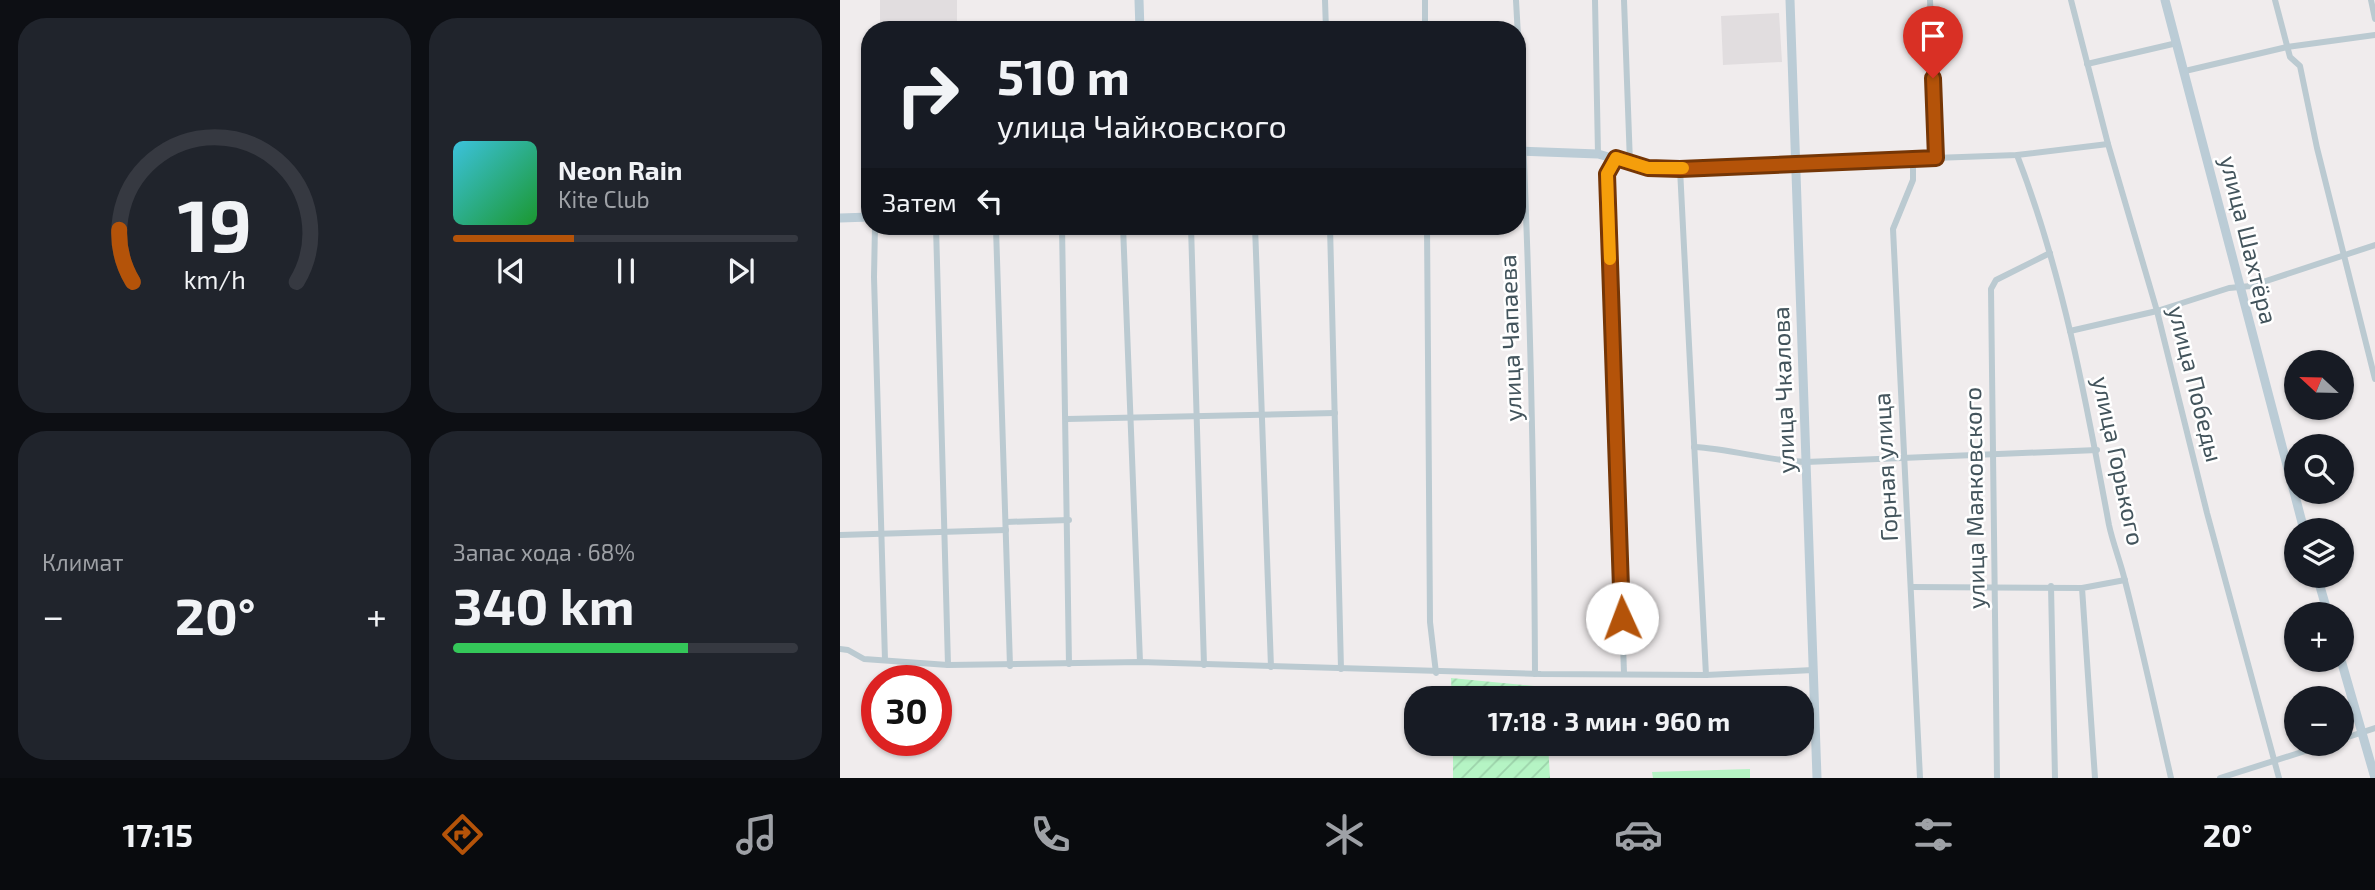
<!DOCTYPE html>
<html lang="ru">
<head>
<meta charset="utf-8">
<style>
  :root { --surface:#171b24; --page:#20242c; --text:#f1f3f6; --muted:#9ea1a6; --line:#363941; --accent:#b45309 }
  body { margin:0; font-family:"Exo 2",sans-serif; background:var(--page); color:var(--text); height:100vh; display:flex; flex-direction:column; font-size:26px; white-space:nowrap }
  * { box-sizing:border-box; margin:0 }
  p { font-size:23px; color:var(--muted) }
  .icon { flex:none; width:38px; height:38px; fill:none; stroke:currentColor; stroke-width:2; stroke-linecap:round; stroke-linejoin:round }
  .map { position:relative; flex:1; overflow:hidden }
  .side { display:flex; flex-direction:column; gap:18px; padding:18px; background:#0d0f14; width:840px }
  .side>* { flex:none }
  .top-card { position:absolute; left:21px; top:21px; width:665px; height:214px; border-radius:28px; box-shadow:0 2px 5px #0004; background:#171b24; color:var(--text); overflow:hidden }
  .needle { width:46px; rotate:292deg }
  .tools { position:absolute; left:1444px; top:350px; display:grid; gap:14px }
  .tools a { display:grid; place-items:center; width:70px; height:70px; border-radius:50%; background:var(--surface); box-shadow:0 2px 5px #0004; font-size:35px }
  .speed { position:absolute; left:21px; top:665px; display:flex; gap:14px; font-size:35px; font-weight:700; text-align:center }
  .speed>* { display:grid; place-content:center; width:91px; height:91px; border-radius:50%; background:var(--surface); box-shadow:0 2px 5px #0004; line-height:1 }
  .speed .limit { border:10px solid #d22; background:#fff; color:#111 }
  .pin { position:absolute; display:grid; place-items:center; width:60px; height:60px; color:#fff; margin:-72px -30px; border-radius:50% 50% 50% 0; rotate:-45deg; box-shadow:0 0 7px #0007 }
  .pin .icon { rotate:45deg }
  .me { position:absolute; width:77px; margin:-38px; rotate:358deg; stroke-linejoin:round; filter:drop-shadow(0 0 5px #0008) }
  .turn { display:flex; align-items:center; gap:24px; height:147px; padding:0 21px; font-size:32px }
  .turn .icon { width:91px; height:91px; stroke-width:2.5 }
  .turn b { display:block; font-size:49px; line-height:60px }
  .then { display:flex; align-items:center; height:66px; padding:0 21px; background:#0003; gap:14px; font-size:26px }
  .big { font-size:52px; font-weight:700; line-height:1.1 }
  .side .widget { flex:1; display:flex; flex-direction:column; justify-content:center; gap:10px; min-width:0; padding:0 24px; border-radius:28px; background:var(--page) }
  .side .dial { align-items:center; gap:0 }
  .dial svg { height:182px; overflow:visible; fill:none; stroke:var(--line); stroke-width:7; stroke-linecap:round; text-anchor:middle }
  .dial text { fill:var(--text); stroke:none }
  .song { display:flex; align-items:center; gap:21px }
  .cover { width:84px; height:84px; border-radius:10px; background:linear-gradient(135deg,hsl(190 70% 55%),hsl(130 70% 35%)) }
  .played { height:7px; border-radius:4px; background:linear-gradient(90deg,var(--accent) 35%,var(--line) 35%) }
  .keys { display:flex; justify-content:space-around; direction:ltr }
  .heat { display:flex; justify-content:space-between; align-items:center; font-size:38px; direction:ltr }
  .charge { height:10px; border-radius:5px; background:linear-gradient(90deg,#34c759 68%,var(--line) 0) }
  .side .tiles { flex:1; display:grid; gap:18px; grid-template-columns:repeat(2,1fr) }
  .trip { position:absolute; left:564px; top:686px; width:410px; height:70px; border-radius:28px; background:var(--surface); box-shadow:0 2px 5px #0004; font-weight:700; line-height:70px; text-align:center }
  .dock { display:flex; height:112px; justify-content:space-around; align-items:center; background:#090b0e; color:var(--muted) }
  .dock .icon { width:49px; height:49px }
  .dock .active { color:var(--accent) }
  .dock b { font-size:32px; color:var(--text) }
  main { display:flex; flex:1; min-height:0 }
  .map>svg:first-child { display:block }
</style>
</head>
<body>
<main>
<section class="side">
<div class="tiles">
<div class="widget dial"><svg viewBox="0 0 100 80">
<path d="M14 69A42 42 0 1 1 86 69"/>
<path d="M14 69A42 42 0 0 1 8 46" stroke="#b45309"/>
<text x="50" y="56" font-size="32" font-weight="700">19</text>
<text x="50" y="72" font-size="11">km/h</text>
</svg></div>
<div class="widget">
<div class="song"><i class="cover"></i><div><b>Neon Rain</b><p>Kite Club</p></div></div>
<div class="played"></div>
<div class="keys"><svg class="icon" aria-label="previous" viewBox="0 0 24 24"><path d="M18 5L8 12l10 7zM5 5v14"/></svg><svg class="icon" aria-label="pause" viewBox="0 0 24 24"><path d="M8 5v14M16 5v14"/></svg><svg class="icon" aria-label="next" viewBox="0 0 24 24"><path d="M6 5l10 7-10 7zM19 5v14"/></svg></div>
</div>
<div class="widget"><p>Климат</p>
<div class="heat"><a>−</a><b class="big">20°</b><a>+</a></div>
</div>
<div class="widget"><p>Запас хода · 68%</p><b class="big">340 km</b><div class="charge"></div></div>
</div>
</section>
<div class="map">
<svg width="1535" height="778" viewBox="0 0 1535 778">
  <defs>
    <pattern id="garden-furrows" width="10" height="10" patternUnits="userSpaceOnUse" patternTransform="scale(1.75)"><rect width="10" height="10" fill="#b5f4c4"/><path d="M-1 1l2-2M0 10L10 0M9 11l2-2" fill="none" stroke="#9dd3ab"/></pattern>
  </defs>
  <rect width="100%" height="100%" fill="#f0eced"/>
  <!-- education -->
  <g fill="#e1dddf">
    <rect x="40" y="0" width="77" height="30"/>
    <polygon points="939,13 942,62 883,65 881,16"/>
  </g>
  <!-- grass -->
  <polygon fill="#b5f4c4" points="910,769 910,778 813,778 812,772"/>
  <!-- garden -->
  <g fill="url(#garden-furrows)">
    <polygon points="611,678 704,687 705,698 612,698"/>
    <polygon points="613,744 708,744 710,778 613,778"/>
  </g>
  <g fill="none" stroke-linecap="round" stroke-linejoin="round">
    <!-- street -->
    <g stroke="#bbcad1" stroke-width="6">
      <polyline points="485,0 486,30"/>
      <polyline points="585,0 585,30"/>
      <path d="M676,0C689,225 694,449 695,674"/>
      <polyline points="755,0 758,154"/>
      <polyline points="784,0 790,163"/>
      <polyline points="1090,0 1096,158"/>
      <polyline points="1231,0 1268,144 1317,311 1367,513 1439,778"/>
      <polyline points="1435,0 1450,57 1460,66 1477,148 1535,379"/>
      <polyline points="1531,0 1535,19"/>
      <polyline points="1247,64 1337,43"/>
      <polyline points="1345,71 1447,47 1535,35"/>
      <path d="M1177,155C1223,274 1246,400 1269,525C1273,544 1281,563 1285,581C1302,647 1316,713 1331,778"/>
      <polyline points="776,158 767,174 784,673"/>
      <polyline points="1073,159 1073,180 1053,229 1080,778"/>
      <polyline points="956,163 1177,155 1268,144"/>
      <polyline points="840,169 866,675"/>
      <polyline points="35,226 34,277 45,660"/>
      <polyline points="96,226 108,665"/>
      <polyline points="222,226 229,664"/>
      <polyline points="283,226 300,662"/>
      <polyline points="351,226 364,665"/>
      <polyline points="415,226 431,667"/>
      <polyline points="490,226 501,669"/>
      <polyline points="587,226 590,622 596,673"/>
      <polyline points="156,228 170,666"/>
      <polyline points="1230,331 1317,311 1389,288 1411,286 1535,245"/>
      <polyline points="227,419 495,413"/>
      <path d="M854,447C892,449 928,461 966,462L1257,450"/>
      <polyline points="166,522 229,520"/>
      <polyline points="0,535 166,530"/>
      <polyline points="1211,586 1215,778"/>
      <polyline points="1071,587 1242,588"/>
      <polyline points="0,649 8,650 24,659 108,665 300,662 701,674 866,675 973,670"/>
      <polyline points="1502,739 1535,728"/>
      <polyline points="1157,778 1151,289 1156,280 1210,253"/>
      <polyline points="1255,778 1242,588 1285,580"/>
      <polyline points="1380,778 1487,744"/>
    </g>
    <!-- secondary -->
    <g stroke="#bbccd6" stroke-width="9">
      <polyline points="299,0 300,30"/>
      <polyline points="950,0 977,778"/>
      <polyline points="1325,0 1464,530"/>
      <polyline points="677,151 758,154 808,168 956,163"/>
      <polyline points="0,218 30,217"/>
      <polyline points="116,226 144,228 187,226"/>
      <polyline points="1477,576 1488,614"/>
      <polyline points="1501,660 1535,778"/>
    </g>
  </g>
  <g fill="none" stroke-linecap="round" stroke-linejoin="round">
    <defs>
      <polyline id="route" points="782,618 767,174 776,158 808,168 840,169 1096,158 1093,78"/>
    </defs>
    <!-- route casing -->
    <use href="#route" stroke="#753606" stroke-width="18"/>
    <!-- route -->
    <use href="#route" stroke="#b45309" stroke-width="12"/>
    <!-- slow -->
    <polyline stroke="#f59e0b" stroke-width="12" points="770,259 767,174 776,158 808,168 843,168"/>
  </g>
  <g text-anchor="middle" stroke-width="5" stroke-linejoin="round" paint-order="stroke">
    <!-- street labels -->
    <g font-size="24" fill="#43545c" stroke="#fff">
      <text transform="translate(1408 240) rotate(76)" y="8">улица Шахтёра</text>
      <text transform="translate(671 338) rotate(-92)" y="8">улица Чапаева</text>
      <text transform="translate(1355 384) rotate(76)" y="8">улица Победы</text>
      <text transform="translate(944 390) rotate(-92)" y="8">улица Чкалова</text>
      <text transform="translate(1278 461) rotate(78)" y="8">улица Горького</text>
      <text transform="translate(1046 467) rotate(-93)" y="8">Горная улица</text>
      <text transform="translate(1135 498) rotate(-91)" y="8">улица Маяковского</text>
    </g>
  </g>
</svg>
<div class="tools">
<a><svg class="needle" viewBox="-14 -14 28 28"><path d="M0-13l5 13h-10z" fill="#e53935"/><path d="M0 13l5-13h-10z" fill="#9ea1a6"/></svg></a>
<a><svg class="icon" aria-label="search" viewBox="0 0 24 24"><circle cx="10" cy="10" r="6"/><path d="M15 15l6 6"/></svg></a>
<a><svg class="icon" aria-label="layers" viewBox="0 0 24 24"><path d="M12 4l9 5-9 5-9-5zM3 14l9 5 9-5"/></svg></a>
<a>+</a>
<a>−</a>
</div>
<div class="speed"><div class="limit">30</div></div>
<div class="pin" style="left:1093px;top:78px;background:#d93025"><svg class="icon" aria-label="arrive" viewBox="0 0 24 24"><path d="M6 21V4h12l-3 4 3 4H6"/></svg></div>
<svg class="me" style="left:782px;top:618px" viewBox="-20 -20 40 40"><circle r="19" fill="#fff"/><path d="M0-13L10 11 0 6-10 11z" fill="#b45309"/></svg>
<div class="trip">17:18 · 3 мин · 960 m</div>
<div class="top-card">
<div class="turn"><svg class="icon" aria-label="right" viewBox="0 0 24 24"><path d="M7 20v-9h11M14 6l5 5-5 5"/></svg><div><b>510 m</b>улица Чайковского</div></div>
<div class="then">Затем<svg class="icon" aria-label="left" viewBox="0 0 24 24"><path d="M17 20v-9H6M10 6l-5 5 5 5"/></svg></div>
</div>
</div>
</main>
<nav class="dock">
<b>17:15</b>
<svg class="icon active" aria-label="directions" viewBox="0 0 24 24"><path d="M12 3l9 9-9 9-9-9zM9 14v-3h6M13 9l2 2-2 2"/></svg>
<svg class="icon" aria-label="music" viewBox="0 0 24 24"><path d="M9 18V5l10-2v13"/><circle cx="6" cy="18" r="3"/><circle cx="16" cy="16" r="3"/></svg>
<svg class="icon" aria-label="phone" viewBox="0 0 24 24"><path d="M5 4h4l2 5-3 2q2 4 5 5l2-3 5 2v4C11 20 4 13 5 4z"/></svg>
<svg class="icon" aria-label="climate" viewBox="0 0 24 24"><path d="M12 3v18M4 7l16 10M4 17L20 7"/></svg>
<svg class="icon" aria-label="car" viewBox="0 0 24 24"><path d="M5 17H2v-5l4-1 3-4h7l3 4 3 1v5h-3M9 17h6M6 11h13"/><circle cx="7" cy="17" r="2"/><circle cx="17" cy="17" r="2"/></svg>
<svg class="icon" aria-label="filters" viewBox="0 0 24 24"><path d="M4 7h16M4 17h16"/><circle cx="9" cy="7" r="2"/><circle cx="15" cy="17" r="2"/></svg>
<b>20°</b>
</nav>
</body>
</html>
